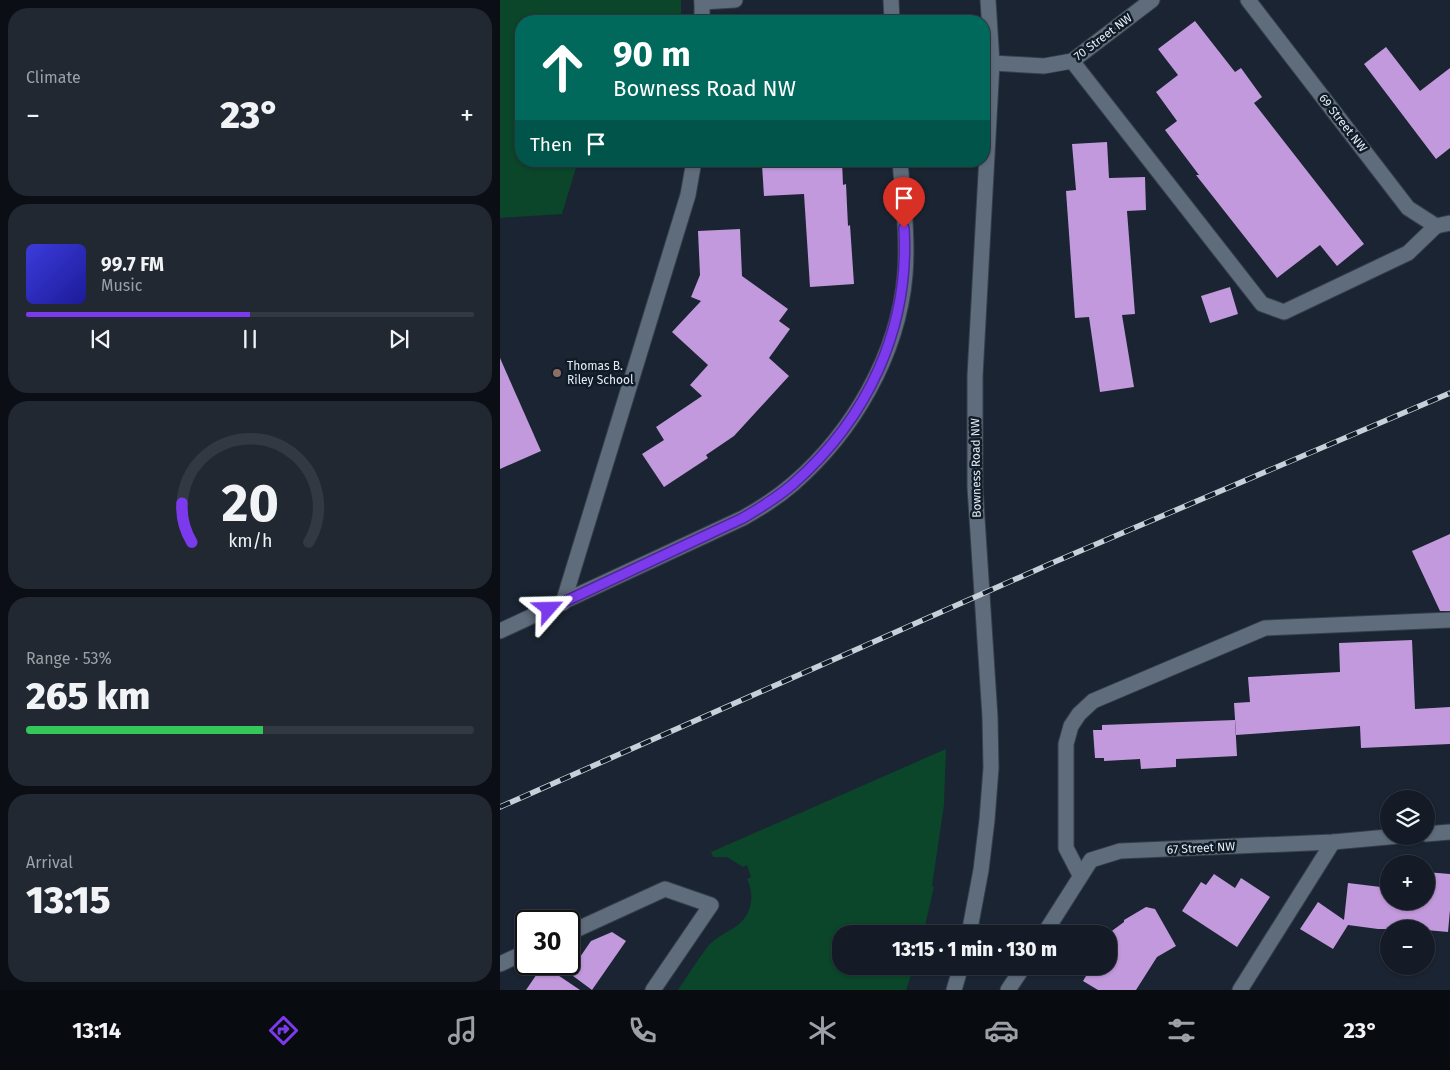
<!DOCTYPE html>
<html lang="en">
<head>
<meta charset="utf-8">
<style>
  :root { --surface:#141b26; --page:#212832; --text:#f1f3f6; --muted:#9da1a7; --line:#333943; --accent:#7c3aed }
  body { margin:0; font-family:"Fira Sans",sans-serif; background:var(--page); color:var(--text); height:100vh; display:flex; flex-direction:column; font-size:19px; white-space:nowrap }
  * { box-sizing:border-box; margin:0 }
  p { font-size:16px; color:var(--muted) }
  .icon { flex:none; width:28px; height:28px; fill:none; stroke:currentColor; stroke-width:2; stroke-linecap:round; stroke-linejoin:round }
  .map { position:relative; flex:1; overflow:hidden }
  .panel { display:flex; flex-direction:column; gap:8px; padding:8px; background:#0b0f15; width:500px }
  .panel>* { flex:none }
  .hud { position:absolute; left:15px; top:15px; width:475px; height:152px; border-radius:20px; box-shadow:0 1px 4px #0004,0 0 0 1px var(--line); background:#00695c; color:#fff; overflow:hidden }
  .controls { position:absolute; left:880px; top:790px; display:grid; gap:10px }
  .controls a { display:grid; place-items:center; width:55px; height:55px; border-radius:50%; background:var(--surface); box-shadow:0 1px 4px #0004,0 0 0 1px var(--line); font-size:25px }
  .speed { position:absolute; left:15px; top:910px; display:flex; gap:10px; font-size:25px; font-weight:700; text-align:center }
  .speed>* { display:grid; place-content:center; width:65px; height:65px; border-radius:50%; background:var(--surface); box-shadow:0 1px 4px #0004,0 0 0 1px var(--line); line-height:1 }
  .speed .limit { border:2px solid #111; border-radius:8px; background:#fff; color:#111 }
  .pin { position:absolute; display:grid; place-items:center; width:42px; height:42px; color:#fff; margin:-51px -21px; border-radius:50% 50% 50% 0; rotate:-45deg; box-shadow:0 0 5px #0007 }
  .pin .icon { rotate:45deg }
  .me { position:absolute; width:55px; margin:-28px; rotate:65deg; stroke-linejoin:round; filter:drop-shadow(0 0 4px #0008) }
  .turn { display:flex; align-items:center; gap:18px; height:105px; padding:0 15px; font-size:22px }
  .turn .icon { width:65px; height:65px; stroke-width:2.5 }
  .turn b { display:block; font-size:35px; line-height:42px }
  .then { display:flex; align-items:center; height:48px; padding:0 15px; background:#0003; gap:10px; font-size:19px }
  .big { font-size:38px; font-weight:800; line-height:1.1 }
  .panel .tile { flex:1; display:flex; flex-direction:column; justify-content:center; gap:8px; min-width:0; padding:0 18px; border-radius:20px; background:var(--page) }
  .panel .dial { align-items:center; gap:0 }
  .dial svg { height:130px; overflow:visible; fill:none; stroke:var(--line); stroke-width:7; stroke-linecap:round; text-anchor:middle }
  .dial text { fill:var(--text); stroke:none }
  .song { display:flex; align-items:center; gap:15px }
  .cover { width:60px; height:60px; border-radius:8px; background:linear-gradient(135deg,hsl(240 70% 55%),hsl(240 70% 35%)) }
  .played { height:5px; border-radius:2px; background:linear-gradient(90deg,var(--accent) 50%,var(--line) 50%) }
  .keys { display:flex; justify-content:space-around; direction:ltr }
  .heat { display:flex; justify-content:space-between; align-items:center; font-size:28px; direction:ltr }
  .charge { height:8px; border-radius:4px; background:linear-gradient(90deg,#34c759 53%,var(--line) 0) }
  .trip { position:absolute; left:332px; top:925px; width:285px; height:50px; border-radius:20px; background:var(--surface); box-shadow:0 1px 4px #0004,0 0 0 1px var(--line); font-weight:800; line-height:50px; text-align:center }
  .dock { display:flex; height:80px; justify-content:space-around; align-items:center; background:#080b0f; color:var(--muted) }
  .dock .icon { width:35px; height:35px }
  .dock .on { color:var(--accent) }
  .dock b { font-size:22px; color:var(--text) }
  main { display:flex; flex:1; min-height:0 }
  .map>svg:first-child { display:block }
</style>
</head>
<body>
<main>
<section class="panel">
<div class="tile"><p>Climate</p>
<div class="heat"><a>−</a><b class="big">23°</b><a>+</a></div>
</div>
<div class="tile">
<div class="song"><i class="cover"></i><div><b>99.7 FM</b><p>Music</p></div></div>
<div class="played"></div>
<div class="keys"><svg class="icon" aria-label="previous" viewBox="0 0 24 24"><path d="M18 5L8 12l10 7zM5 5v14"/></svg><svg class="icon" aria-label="pause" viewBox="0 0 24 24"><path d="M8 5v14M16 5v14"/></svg><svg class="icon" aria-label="next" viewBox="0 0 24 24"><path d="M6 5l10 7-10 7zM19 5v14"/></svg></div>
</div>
<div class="tile dial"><svg viewBox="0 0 100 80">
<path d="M14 69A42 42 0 1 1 86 69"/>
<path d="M14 69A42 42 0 0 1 8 45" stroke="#7c3aed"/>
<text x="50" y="56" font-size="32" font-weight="700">20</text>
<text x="50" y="72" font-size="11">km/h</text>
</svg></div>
<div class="tile"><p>Range · 53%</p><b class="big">265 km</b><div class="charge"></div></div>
<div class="tile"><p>Arrival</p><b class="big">13:15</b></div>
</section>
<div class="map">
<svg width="950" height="990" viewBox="0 0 950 990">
  <rect width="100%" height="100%" fill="#1a2432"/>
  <!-- green -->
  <g fill="#0b452a">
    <polygon points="0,0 181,0 181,21 21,21 21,161 78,161 62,214 0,218"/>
    <path d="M446,749L444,805L432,886L434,887L423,934H341V966H414L406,990H178C188,975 198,959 209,945C218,936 228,932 238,925C252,914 255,895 247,879L251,877L247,865L243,867L227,857H213L211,852Z"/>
  </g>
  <!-- building -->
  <g fill="#c299dc">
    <polygon points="695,21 735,72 741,68 762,97 754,103 864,244 837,266 820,245 777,278 696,175 699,175 665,130 677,121 656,92 678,75 658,49"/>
    <polygon points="886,47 920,91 950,68 950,148 936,159 864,64"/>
    <polygon points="607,142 609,178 645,177 646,210 627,211 635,314 622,315 634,387 600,392 589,317 575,318 566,191 576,190 572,144"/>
    <polygon points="342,161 343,185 346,184 348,226 350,225 354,284 310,287 304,194 264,196 262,165"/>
    <polygon points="240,229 242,276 288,309 279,321 290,329 269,358 289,376 234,436 206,455 208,458 164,487 142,454 164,440 156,427 202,396 190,385 208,365 172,332 201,301 191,297 200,275 198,231"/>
    <polygon points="730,287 738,314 710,323 701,296"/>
    <polygon points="0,358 41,451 0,469"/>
    <polygon points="950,534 950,611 940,611 912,551"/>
    <polygon points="912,640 915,709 950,707 950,744 861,748 860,726 736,735 734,703 750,702 748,677 840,672 839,643"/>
    <polygon points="735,720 737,756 676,759 676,767 641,769 640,759 604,761 604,758 595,758 593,730 602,730 602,725"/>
    <polygon points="926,872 950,874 950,910 948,932 926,930 926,929 878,929 848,925 833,949 800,929 818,902 844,920 848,883 889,888 889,901 926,901"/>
    <polygon points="714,874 735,888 741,878 770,897 737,947 682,911 701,882 706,885"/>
    <polygon points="646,907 655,909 676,946 657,957 636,990 598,990 583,981 592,966 609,966 609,933 624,922 624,920"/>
    <polygon points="112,932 126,941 92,990 69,973 91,941"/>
    <polygon points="43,965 80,990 26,990"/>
  </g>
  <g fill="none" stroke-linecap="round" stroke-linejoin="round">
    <defs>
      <g id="minor">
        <polyline points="391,0 392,21"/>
        <polyline points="748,0 908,208 936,226 950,223"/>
        <polyline points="202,2 235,0"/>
        <polyline points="202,21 202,0"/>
        <polyline points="572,61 762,304 784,312 908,253 936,226"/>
        <polyline points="492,63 544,66 572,61 652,0"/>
        <polyline points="63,603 188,195 194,161"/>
        <path d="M0,631L243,518C261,508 278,497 293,484C353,432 398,355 405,275C408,237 403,199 400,161"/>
        <polyline points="926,834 950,832"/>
        <polyline points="580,875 566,848 566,744 571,726 579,714 593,701 765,628 950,620"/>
        <polyline points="69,933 165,889 211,905 153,990"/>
        <polyline points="469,934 481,870 487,820 491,768 490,717 475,487 475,376 492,63 488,0"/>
        <polyline points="544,934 591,860 620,851 833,842 899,836"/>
        <polyline points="0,964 26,952"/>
        <polyline points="454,990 461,966"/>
        <polyline points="508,990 524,966"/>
        <polyline points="740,990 833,842"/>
      </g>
    </defs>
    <!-- minor casing -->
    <use href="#minor" stroke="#363e4a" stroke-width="17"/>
    <!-- minor -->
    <use href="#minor" stroke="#5f6c7c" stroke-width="15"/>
    <defs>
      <polyline id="rail" points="0,807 552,563 950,393"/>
    </defs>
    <!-- rail casing -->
    <use href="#rail" stroke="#c7cfd9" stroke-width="5.5"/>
    <!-- rail -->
    <use href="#rail" stroke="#101b28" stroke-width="4" stroke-dasharray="11" stroke-linecap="butt"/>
  </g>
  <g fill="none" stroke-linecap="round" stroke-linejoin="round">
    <defs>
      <path id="route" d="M49,609L243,518C260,508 278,497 293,484C368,418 410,328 404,228"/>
    </defs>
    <!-- route casing -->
    <use href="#route" stroke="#51269a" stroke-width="12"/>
    <!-- route -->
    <use href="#route" stroke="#7c3aed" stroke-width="9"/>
  </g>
  <!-- markers -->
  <circle fill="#8d6e63" stroke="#101b28" stroke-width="2" cx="57" cy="373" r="5"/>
  <g text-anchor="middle" stroke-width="5" stroke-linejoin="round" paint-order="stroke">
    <!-- street labels -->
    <g font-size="12" fill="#e4ebf5" stroke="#101b28">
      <text transform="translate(603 37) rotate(-37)" y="4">70 Street NW</text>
      <text transform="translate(843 123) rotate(52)" y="4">69 Street NW</text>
      <text transform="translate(476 468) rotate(-91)" y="4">Bowness Road NW</text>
      <text transform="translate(701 848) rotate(-3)" y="4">67 Street NW</text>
    </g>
    <!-- poi labels -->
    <g font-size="12" fill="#e4ebf5" stroke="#101b28" text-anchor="start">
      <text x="67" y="370">Thomas B.<tspan x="67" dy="14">Riley School</tspan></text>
    </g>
  </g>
</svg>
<div class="controls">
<a><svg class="icon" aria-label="layers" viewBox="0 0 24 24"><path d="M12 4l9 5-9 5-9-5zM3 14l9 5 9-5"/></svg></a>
<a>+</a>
<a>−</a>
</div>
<div class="speed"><div class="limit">30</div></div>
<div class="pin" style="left:404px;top:228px;background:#d93025"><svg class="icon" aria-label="arrive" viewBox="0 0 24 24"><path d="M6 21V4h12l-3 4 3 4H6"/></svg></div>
<svg class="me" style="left:49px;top:609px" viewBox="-20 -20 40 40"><path d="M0-17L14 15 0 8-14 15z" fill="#7c3aed" stroke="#fff" stroke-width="4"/></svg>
<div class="trip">13:15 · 1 min · 130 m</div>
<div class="hud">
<div class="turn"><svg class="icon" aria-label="ahead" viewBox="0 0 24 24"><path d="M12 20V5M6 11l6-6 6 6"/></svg><div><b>90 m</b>Bowness Road NW</div></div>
<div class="then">Then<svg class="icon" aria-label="arrive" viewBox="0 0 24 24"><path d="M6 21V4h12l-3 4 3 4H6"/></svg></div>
</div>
</div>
</main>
<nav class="dock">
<b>13:14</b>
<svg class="icon on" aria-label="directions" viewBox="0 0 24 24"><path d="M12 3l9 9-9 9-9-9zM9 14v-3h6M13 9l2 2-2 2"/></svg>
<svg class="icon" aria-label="music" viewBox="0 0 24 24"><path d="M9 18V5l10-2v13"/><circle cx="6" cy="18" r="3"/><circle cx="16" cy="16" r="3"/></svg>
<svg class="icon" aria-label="phone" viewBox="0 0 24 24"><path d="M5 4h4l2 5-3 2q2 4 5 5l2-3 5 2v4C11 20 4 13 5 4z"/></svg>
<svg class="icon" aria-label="climate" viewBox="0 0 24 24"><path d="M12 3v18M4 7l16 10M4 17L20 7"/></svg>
<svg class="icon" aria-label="car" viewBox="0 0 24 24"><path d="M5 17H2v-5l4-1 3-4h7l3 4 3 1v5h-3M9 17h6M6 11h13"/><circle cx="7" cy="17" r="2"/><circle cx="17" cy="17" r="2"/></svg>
<svg class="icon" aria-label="filters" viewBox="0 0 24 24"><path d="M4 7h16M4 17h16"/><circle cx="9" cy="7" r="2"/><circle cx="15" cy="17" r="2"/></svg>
<b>23°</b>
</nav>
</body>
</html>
